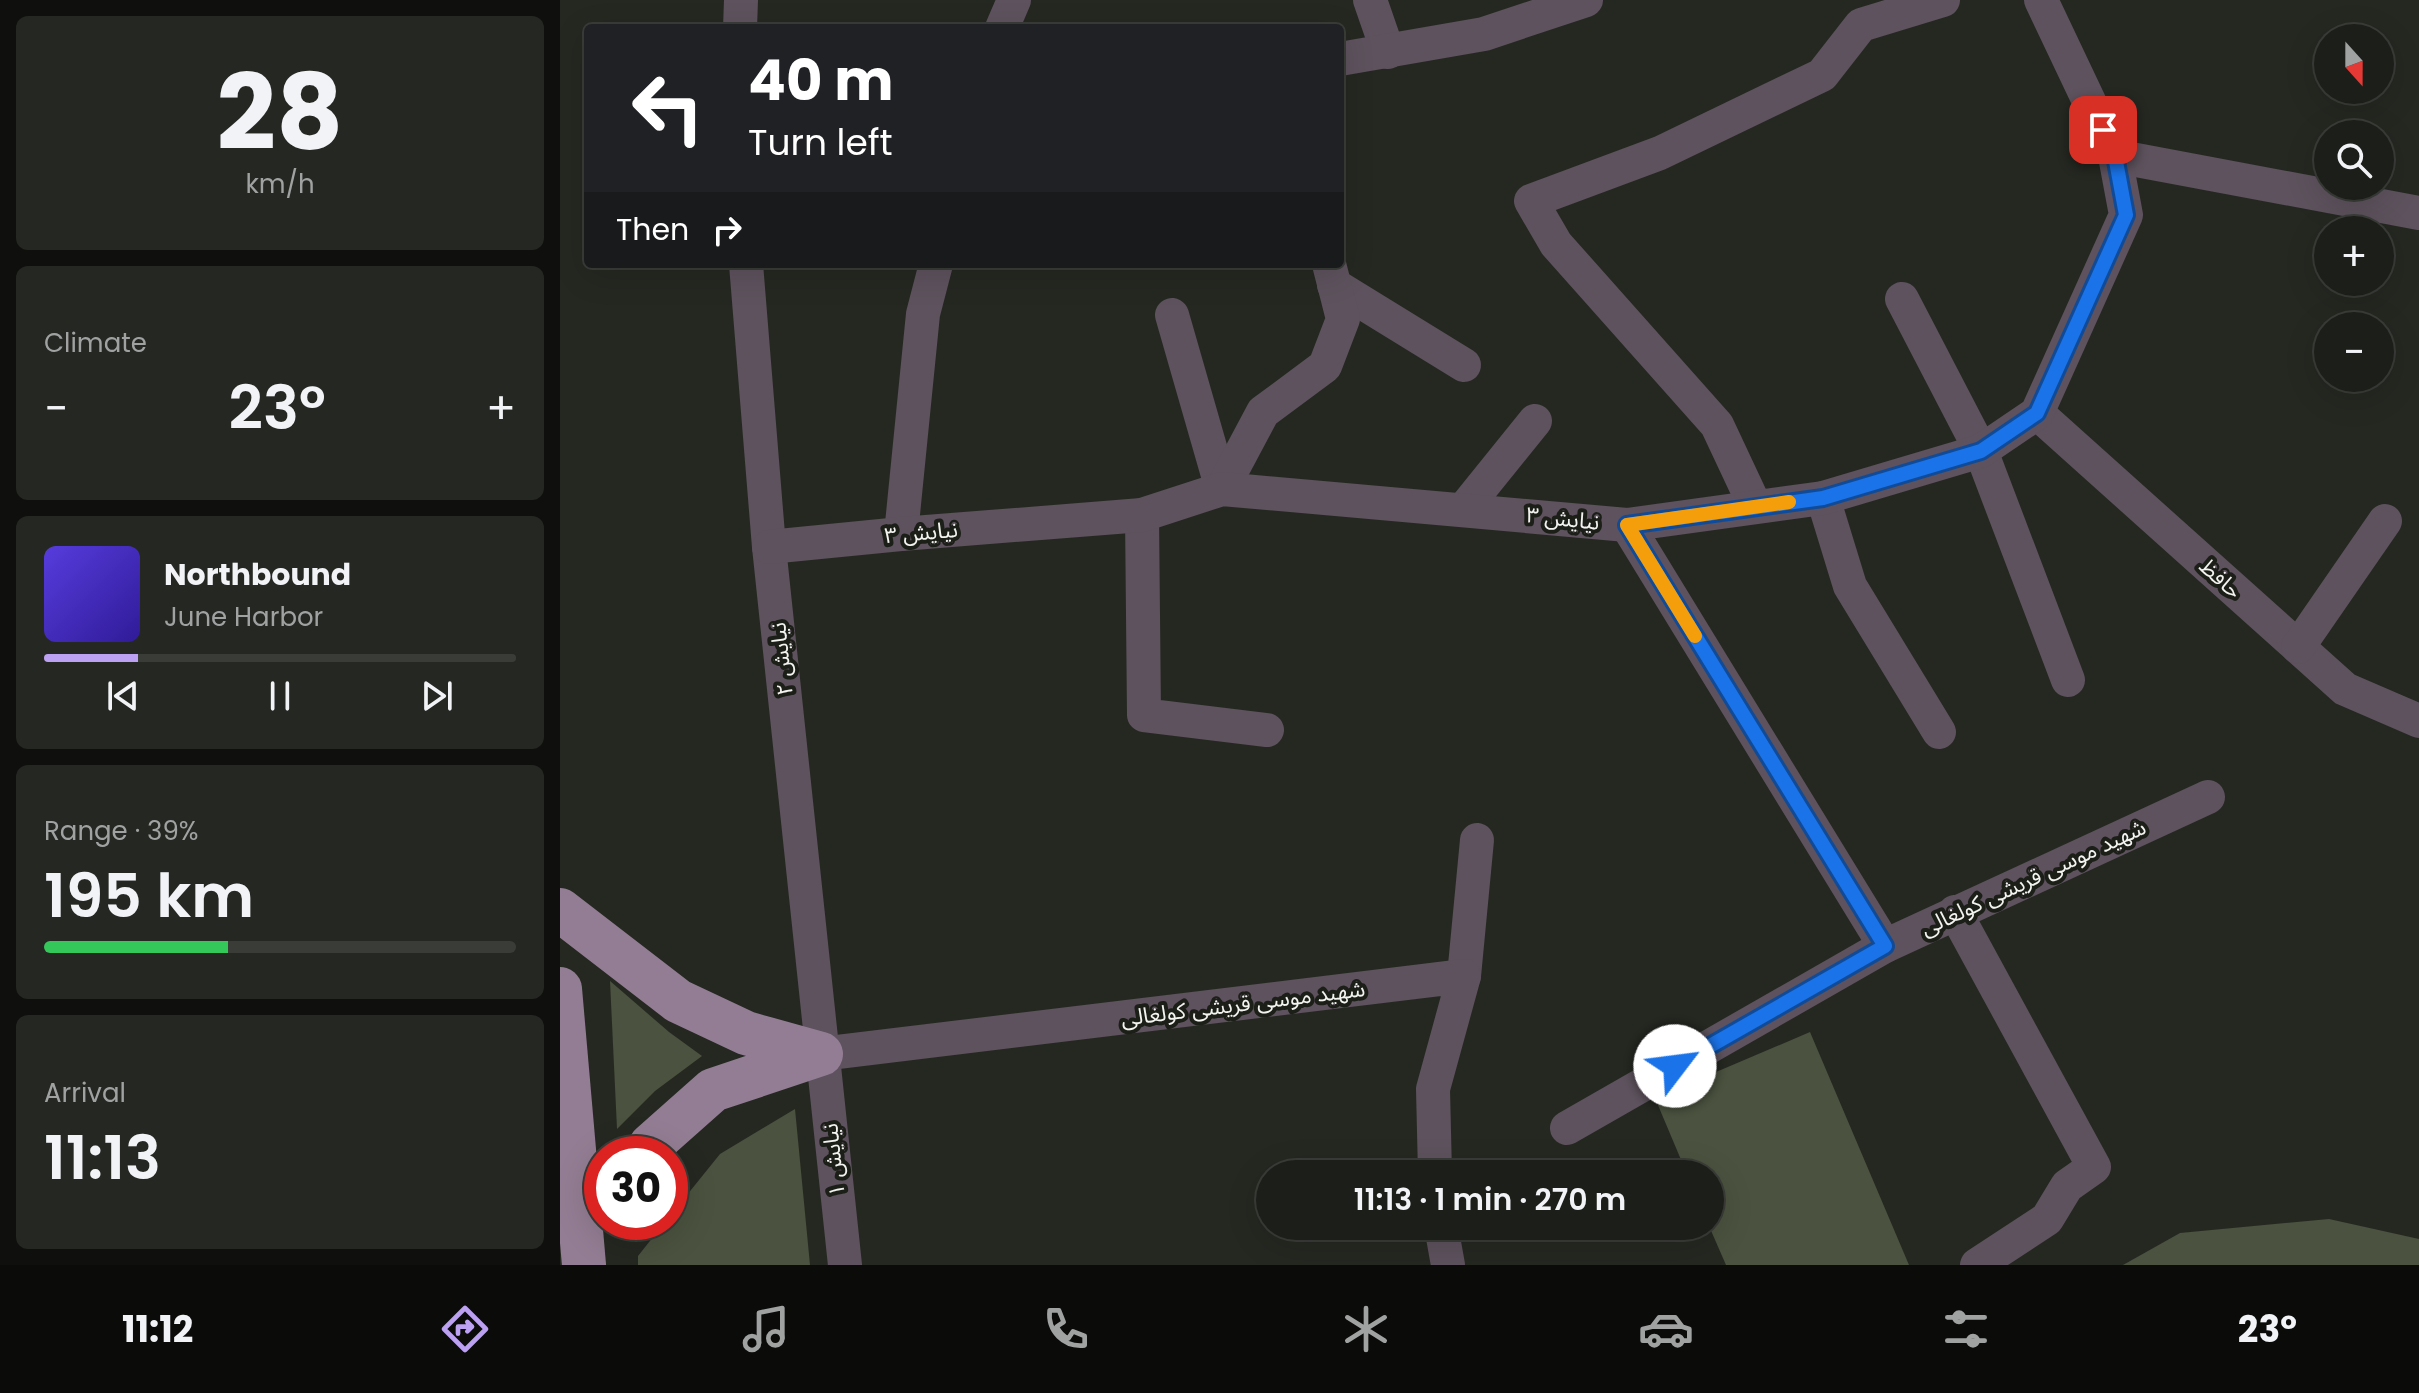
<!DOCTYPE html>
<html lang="en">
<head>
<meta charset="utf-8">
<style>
  :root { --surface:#1c1e19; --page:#252722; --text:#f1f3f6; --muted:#a0a2a2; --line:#3a3c38; --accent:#bca0f2 }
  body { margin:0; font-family:Poppins,"Noto Sans Arabic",sans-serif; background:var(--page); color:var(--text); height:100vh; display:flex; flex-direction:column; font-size:30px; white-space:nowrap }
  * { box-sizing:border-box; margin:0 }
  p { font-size:26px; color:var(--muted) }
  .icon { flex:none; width:44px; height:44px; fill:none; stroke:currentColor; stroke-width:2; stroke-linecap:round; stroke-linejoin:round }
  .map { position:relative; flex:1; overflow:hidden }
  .side { display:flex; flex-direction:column; gap:16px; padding:16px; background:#0f100e; width:560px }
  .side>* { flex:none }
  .hud { position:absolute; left:24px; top:24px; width:760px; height:244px; border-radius:8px; box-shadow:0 8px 32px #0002,0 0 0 2px var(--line); background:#202124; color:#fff; overflow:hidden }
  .needle { width:52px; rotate:159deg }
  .fabs { position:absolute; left:1754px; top:24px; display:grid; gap:16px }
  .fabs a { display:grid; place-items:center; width:80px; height:80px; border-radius:50%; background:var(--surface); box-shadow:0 8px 32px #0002,0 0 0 2px var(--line); font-size:40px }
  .speed { position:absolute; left:24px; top:1136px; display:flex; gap:16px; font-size:40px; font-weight:700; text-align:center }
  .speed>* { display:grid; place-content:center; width:104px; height:104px; border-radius:50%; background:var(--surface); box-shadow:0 8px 32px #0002,0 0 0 2px var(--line); line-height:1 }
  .speed .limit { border:12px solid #d22; background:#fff; color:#111 }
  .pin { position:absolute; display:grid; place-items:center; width:68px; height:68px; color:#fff; margin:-34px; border-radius:16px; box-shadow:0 4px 12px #0006 }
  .me { position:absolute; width:88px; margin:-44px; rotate:60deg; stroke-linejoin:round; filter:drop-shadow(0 0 6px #0008) }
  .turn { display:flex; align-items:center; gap:28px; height:168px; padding:0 32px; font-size:36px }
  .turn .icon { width:104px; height:104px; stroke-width:2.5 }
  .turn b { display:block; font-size:56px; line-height:68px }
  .then { display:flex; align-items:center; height:76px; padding:0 32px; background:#0003; gap:16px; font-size:30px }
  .big { font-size:60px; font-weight:600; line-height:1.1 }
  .side .card { flex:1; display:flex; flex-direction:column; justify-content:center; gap:12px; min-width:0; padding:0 28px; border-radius:12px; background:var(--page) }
  .side .dial { align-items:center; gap:0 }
  .dial b { font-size:104px; line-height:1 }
  .song { display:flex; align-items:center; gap:24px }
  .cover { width:96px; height:96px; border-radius:12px; background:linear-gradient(135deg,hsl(250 70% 55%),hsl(250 70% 35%)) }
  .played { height:8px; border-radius:4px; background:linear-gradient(90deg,var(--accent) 20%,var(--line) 20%) }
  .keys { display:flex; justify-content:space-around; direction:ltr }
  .heat { display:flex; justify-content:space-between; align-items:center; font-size:44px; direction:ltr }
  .charge { height:12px; border-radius:6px; background:linear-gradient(90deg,#34c759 39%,var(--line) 0) }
  .trip { position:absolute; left:696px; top:1160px; width:468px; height:80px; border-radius:40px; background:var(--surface); box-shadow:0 8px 32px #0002,0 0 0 2px var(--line); font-weight:600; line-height:80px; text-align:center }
  .menu { display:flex; height:128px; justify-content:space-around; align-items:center; background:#0b0c0a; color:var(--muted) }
  .menu .icon { width:56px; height:56px }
  .menu .current { color:var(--accent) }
  .menu b { font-size:36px; color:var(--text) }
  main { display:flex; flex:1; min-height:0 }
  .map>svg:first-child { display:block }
</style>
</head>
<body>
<main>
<section class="side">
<div class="card dial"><b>28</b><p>km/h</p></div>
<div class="card"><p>Climate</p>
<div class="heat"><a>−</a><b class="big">23°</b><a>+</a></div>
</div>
<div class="card">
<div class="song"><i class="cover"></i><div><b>Northbound</b><p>June Harbor</p></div></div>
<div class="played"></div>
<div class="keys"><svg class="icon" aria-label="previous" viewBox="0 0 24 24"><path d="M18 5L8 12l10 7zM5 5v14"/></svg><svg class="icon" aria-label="pause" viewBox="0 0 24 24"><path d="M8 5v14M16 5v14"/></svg><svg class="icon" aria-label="next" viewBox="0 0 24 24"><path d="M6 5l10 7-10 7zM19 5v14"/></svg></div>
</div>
<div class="card"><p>Range · 39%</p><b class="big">195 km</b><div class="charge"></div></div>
<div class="card"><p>Arrival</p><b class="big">11:13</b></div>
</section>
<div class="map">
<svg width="1859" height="1265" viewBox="0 0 1859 1265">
  <rect width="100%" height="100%" fill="#252821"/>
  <!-- green -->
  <g fill="#4b523f">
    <polygon points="50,981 109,1032 142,1056 95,1091 57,1129"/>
    <polygon points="1250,1032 1349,1265 1166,1265 1149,1226 1150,1174 1127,1174 1095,1098"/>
    <polygon points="235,1109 250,1265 78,1265 78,1256 105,1222 110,1222 110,1216 160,1154"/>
    <polygon points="1769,1219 1859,1239 1859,1265 1563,1265 1620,1233"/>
  </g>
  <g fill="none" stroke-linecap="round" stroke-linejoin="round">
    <!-- minor -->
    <g stroke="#5d525d" stroke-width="34">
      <polyline points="810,0 828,52"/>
      <polyline points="180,28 181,0"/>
      <polyline points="442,28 454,0"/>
      <polyline points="780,59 924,34 1026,0"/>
      <polyline points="1555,156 1859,213"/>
      <polyline points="186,264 209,547 285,1265"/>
      <polyline points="774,285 904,365"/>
      <polyline points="1342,299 1421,451 1508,680"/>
      <polyline points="612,315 662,489"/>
      <polyline points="1477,413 1785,689 1859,721"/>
      <polyline points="662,489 703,412 765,366 783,319 769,264"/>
      <polyline points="1263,498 1290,586 1379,732"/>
      <polyline points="1195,506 1157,425 996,244 971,201 1100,153 1262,75 1301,25 1383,0"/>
      <polyline points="904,509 975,421"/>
      <polyline points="582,515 584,715 707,730"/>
      <polyline points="1067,525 1325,946"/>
      <polyline points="341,534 363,314 376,264"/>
      <polyline points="209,547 341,534 582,515 662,489 1067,525 1263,498 1421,451 1477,413 1566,215 1555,156 1481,0"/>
      <polyline points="1738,647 1825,521"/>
      <polyline points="1395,912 1534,1167 1507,1186 1487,1219 1417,1265"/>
      <polyline points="904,976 917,840"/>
      <polyline points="261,1054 904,976 873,1089 875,1174"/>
      <polyline points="1007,1128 1325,946 1648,797"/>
      <polyline points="881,1226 888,1265"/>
    </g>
    <!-- major -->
    <g stroke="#937d94" stroke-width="44">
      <polyline points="0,910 118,1001 186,1033 261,1054 153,1090 91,1145 85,1154"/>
      <polyline points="0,989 24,1265"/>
    </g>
  </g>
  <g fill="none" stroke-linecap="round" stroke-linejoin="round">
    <defs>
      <polyline id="route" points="1115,1066 1325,946 1067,525 1263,498 1421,451 1477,413 1566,215 1555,156 1543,130"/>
    </defs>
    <!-- route casing -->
    <use href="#route" stroke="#114b97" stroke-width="20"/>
    <!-- route -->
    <use href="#route" stroke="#1a73e8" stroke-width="14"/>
    <!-- slow -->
    <polyline stroke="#f59e0b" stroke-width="14" points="1135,636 1067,525 1229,502"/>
  </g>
  <g text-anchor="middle" stroke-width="8" stroke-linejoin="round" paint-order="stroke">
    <!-- street labels -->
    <g font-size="22" fill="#f3f4f0" stroke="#1c1e18">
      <text transform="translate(1003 518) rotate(6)" y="8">نیایش ۳</text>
      <text transform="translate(361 532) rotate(-5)" y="8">نیایش ۳</text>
      <text transform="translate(1661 578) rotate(42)" y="8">حافظ</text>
      <text transform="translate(221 659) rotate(-96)" y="8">نیایش ۲</text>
      <text transform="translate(1473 877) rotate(-25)" y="8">شهید موسی قریشی کولغالی</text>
      <text transform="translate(683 1003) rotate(-7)" y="8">شهید موسی قریشی کولغالی</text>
      <text transform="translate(273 1160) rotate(-96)" y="8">نیایش ۱</text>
    </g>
  </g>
</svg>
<div class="fabs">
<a><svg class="needle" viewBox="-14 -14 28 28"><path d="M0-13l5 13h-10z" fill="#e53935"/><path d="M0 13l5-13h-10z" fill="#a0a2a2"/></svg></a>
<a><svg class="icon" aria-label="search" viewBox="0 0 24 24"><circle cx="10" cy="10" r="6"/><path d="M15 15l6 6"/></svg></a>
<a>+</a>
<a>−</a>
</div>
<div class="speed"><div class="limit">30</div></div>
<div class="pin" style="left:1543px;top:130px;background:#d93025"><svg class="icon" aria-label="arrive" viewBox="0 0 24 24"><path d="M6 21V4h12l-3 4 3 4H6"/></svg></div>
<svg class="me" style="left:1115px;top:1066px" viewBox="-20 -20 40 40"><circle r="19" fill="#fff"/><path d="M0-13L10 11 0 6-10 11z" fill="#1a73e8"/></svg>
<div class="trip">11:13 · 1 min · 270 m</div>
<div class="hud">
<div class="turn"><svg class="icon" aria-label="left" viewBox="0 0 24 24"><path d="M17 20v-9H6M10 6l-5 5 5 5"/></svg><div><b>40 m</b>Turn left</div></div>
<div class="then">Then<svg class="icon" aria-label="right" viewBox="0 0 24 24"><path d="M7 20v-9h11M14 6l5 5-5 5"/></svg></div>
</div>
</div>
</main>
<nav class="menu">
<b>11:12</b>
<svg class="icon current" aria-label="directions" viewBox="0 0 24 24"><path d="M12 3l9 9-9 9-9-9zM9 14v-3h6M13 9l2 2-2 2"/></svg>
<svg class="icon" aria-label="music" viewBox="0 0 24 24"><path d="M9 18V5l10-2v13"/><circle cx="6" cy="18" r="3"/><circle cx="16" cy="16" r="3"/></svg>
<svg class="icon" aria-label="phone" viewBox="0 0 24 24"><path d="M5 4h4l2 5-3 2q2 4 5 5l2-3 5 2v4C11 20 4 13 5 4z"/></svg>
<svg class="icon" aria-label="climate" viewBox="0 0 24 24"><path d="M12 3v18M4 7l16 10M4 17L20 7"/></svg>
<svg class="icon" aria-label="car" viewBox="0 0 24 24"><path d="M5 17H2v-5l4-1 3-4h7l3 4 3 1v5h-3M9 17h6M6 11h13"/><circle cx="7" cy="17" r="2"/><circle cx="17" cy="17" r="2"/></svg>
<svg class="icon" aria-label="filters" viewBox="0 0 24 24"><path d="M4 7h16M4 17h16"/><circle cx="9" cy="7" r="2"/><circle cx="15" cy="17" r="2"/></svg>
<b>23°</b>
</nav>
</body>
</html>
